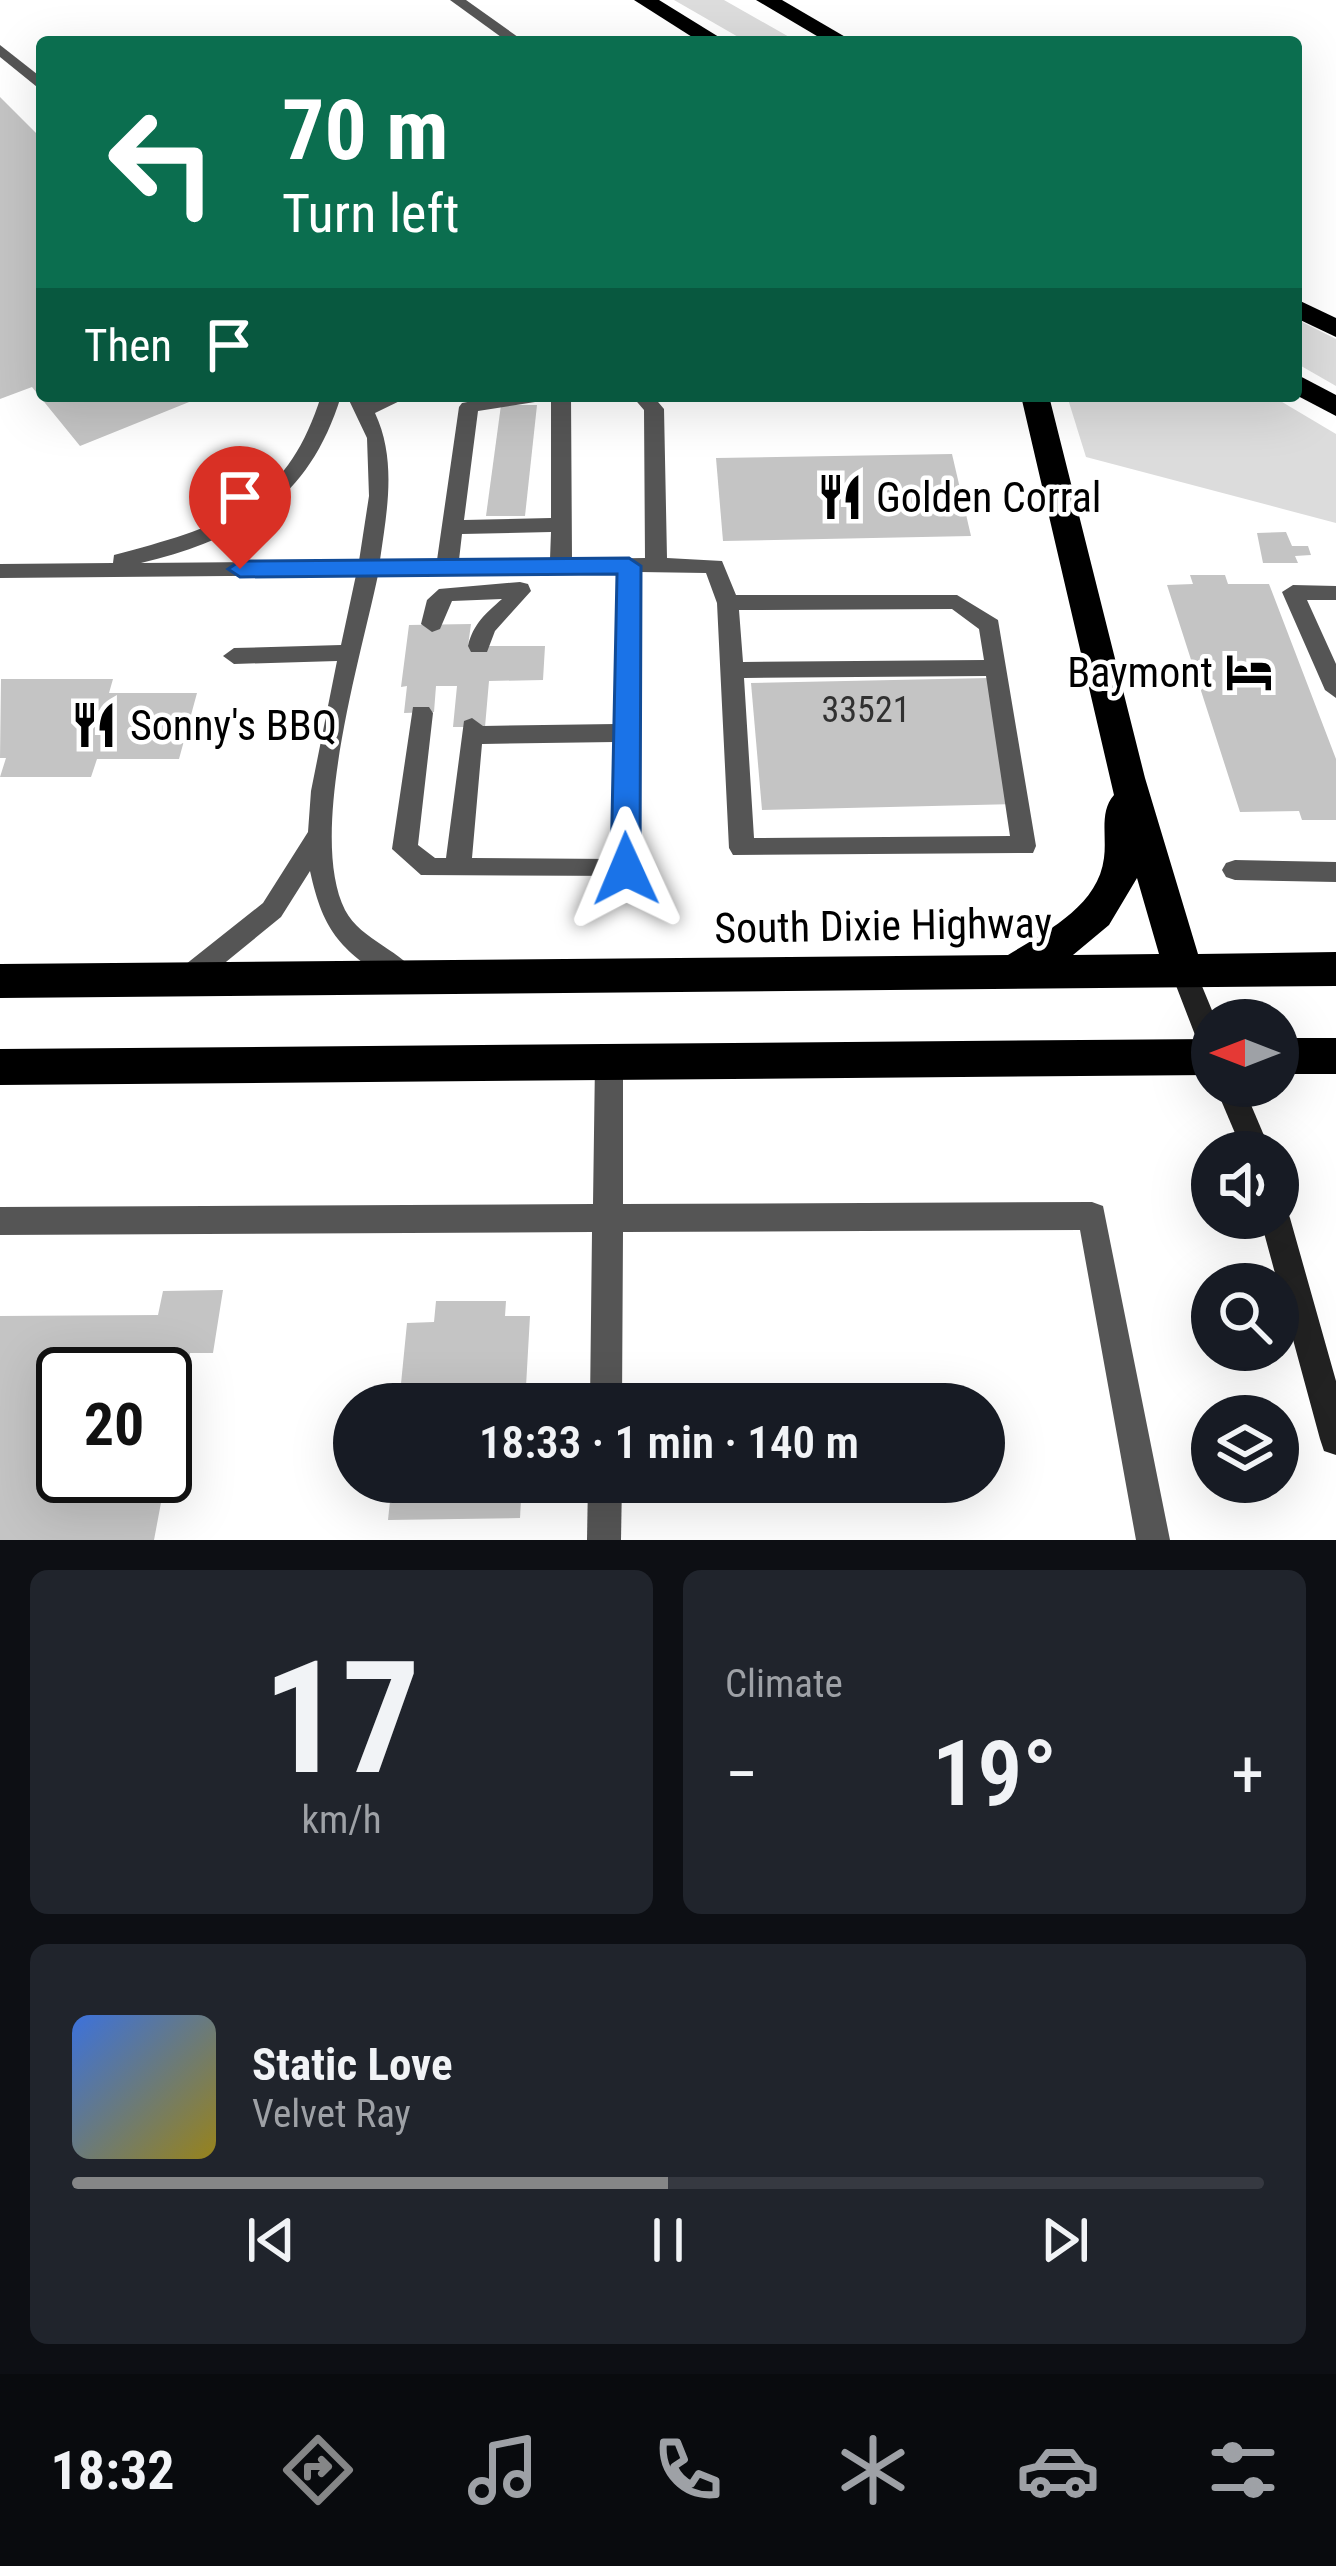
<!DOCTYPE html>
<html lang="en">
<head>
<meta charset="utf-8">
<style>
  :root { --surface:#171b24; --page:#20242c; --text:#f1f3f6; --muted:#9ea1a6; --line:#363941; --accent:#858687 }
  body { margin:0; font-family:"Roboto Condensed",sans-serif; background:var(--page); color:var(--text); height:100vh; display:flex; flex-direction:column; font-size:45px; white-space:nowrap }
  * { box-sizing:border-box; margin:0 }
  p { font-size:39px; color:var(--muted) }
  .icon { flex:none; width:66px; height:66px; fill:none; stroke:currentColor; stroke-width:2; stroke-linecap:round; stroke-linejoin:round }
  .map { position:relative; height:1540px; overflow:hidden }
  .drawer { display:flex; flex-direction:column; gap:30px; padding:30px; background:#0d0f14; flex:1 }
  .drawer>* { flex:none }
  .hud { position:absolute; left:36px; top:36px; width:1266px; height:366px; border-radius:12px; box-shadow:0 12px 48px #0002; background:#0b6e4f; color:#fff; overflow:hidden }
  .needle { width:78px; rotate:270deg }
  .fabs { position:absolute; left:1191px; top:999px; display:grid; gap:24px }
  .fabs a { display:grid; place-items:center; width:108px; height:108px; border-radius:50%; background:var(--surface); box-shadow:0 12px 48px #0002; font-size:60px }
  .speed { position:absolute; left:36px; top:1347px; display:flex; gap:24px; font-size:60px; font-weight:700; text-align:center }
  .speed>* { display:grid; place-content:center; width:156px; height:156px; border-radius:50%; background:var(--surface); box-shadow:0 12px 48px #0002; line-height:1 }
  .speed .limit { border:6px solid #111; border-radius:18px; background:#fff; color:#111 }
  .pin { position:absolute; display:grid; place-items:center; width:102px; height:102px; color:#fff; margin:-123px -51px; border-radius:50% 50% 50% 0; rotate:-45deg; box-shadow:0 0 12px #0007 }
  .pin .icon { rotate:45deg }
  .me { position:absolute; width:132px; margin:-66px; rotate:359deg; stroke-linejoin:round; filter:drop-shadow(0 0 9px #0008) }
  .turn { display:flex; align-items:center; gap:42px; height:252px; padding:0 48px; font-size:54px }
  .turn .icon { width:156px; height:156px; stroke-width:2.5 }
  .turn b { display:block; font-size:84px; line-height:102px }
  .then { display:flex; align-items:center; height:114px; padding:0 48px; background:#0003; gap:24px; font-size:45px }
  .big { font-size:90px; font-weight:600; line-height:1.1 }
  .drawer .widget { flex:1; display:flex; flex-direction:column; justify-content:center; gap:18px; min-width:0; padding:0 42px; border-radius:18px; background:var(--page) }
  .drawer .dial { align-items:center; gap:0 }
  .dial b { font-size:156px; line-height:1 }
  .song { display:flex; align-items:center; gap:36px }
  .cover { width:144px; height:144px; border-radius:18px; background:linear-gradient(135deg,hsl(220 70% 55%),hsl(50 70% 35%)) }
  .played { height:12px; border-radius:6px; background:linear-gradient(90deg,var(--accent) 50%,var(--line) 50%) }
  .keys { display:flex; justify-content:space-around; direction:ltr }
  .heat { display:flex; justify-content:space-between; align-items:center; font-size:66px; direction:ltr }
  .drawer .tiles { flex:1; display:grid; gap:30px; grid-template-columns:1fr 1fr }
  .widget:last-child { grid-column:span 2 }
  .trip { position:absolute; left:333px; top:1383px; width:672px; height:120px; border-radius:60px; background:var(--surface); box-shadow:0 12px 48px #0002; font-weight:600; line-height:120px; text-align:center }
  .dock { display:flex; height:192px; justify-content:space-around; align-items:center; background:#090b0e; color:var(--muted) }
  .dock .icon { width:84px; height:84px }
  .dock .active { color:var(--accent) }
  .dock b { font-size:54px; color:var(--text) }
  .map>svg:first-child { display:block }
</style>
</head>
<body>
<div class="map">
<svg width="1336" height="1540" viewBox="0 0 1336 1540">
  <rect width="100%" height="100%" fill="#fff"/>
  <!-- green -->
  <g fill="#dcdcdc">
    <polygon points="674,0 724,0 798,42 747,42"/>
    <polygon points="1296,319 1336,339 1336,386 1296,363"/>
    <polygon points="1067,396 1272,396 1336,434 1336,523 1086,457"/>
  </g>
  <!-- building -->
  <g fill="#c4c4c4">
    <polygon points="0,97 42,139 42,396 204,396 80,446 32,387 0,399"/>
    <polygon points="501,405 537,405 525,516 486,516"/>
    <polygon points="952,454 971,536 723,541 716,458"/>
    <polygon points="1286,532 1292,546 1308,546 1311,555 1295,556 1298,563 1263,563 1257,533"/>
    <polygon points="1190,575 1225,575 1228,584 1269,584 1336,759 1336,820 1302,820 1299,811 1240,812 1167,585 1193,584"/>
    <polygon points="471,624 468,646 545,646 543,680 489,681 485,727 453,727 457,686 436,686 434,712 404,713 407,686 401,687 409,625"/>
    <polygon points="989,678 1017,804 762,810 751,683"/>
    <polygon points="1,679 113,679 109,693 197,693 179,759 97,759 91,777 0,777 6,758 0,758"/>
    <polygon points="223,1290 213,1353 190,1353 167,1471 165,1374 63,1374 63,1476 166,1476 154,1540 0,1540 0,1316 158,1315 163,1291"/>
    <polygon points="436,1301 506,1301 505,1316 530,1316 525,1404 399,1404 407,1323 434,1322"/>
    <polygon points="392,1482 522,1482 520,1518 388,1520"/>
  </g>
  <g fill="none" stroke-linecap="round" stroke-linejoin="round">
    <!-- lane -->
    <g fill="#555" fill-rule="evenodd">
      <polygon points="450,0 466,0 525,42 508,42"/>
      <polygon points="0,45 42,78 42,91 0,57"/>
      <path d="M321,396H341C309,500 243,538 141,563L359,561L369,496L367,438L347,396H367L369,402L383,396H410L375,413C397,460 387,511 380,560H437L459,407L462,403L500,396H545L535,402L478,411L464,520L551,518V396H571L572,559L645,558L644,410L632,396H653L664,409L667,558L722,561L736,595H957L998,620L1036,846L1033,853L733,855L729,848L717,603L706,573L640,572L639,869L635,876L421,875L392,849L413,707H429L433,713L418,845L435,858H446L464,721L472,718L483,726L616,724L618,572L378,575C361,657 307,834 345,910C361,941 405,951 418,978L414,986L405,989L396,986C342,950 324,935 310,871L281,917L194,988L185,991L176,988L172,980L176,972L263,903L308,832L311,791L337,661L234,664L223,656L234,648L341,645L356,575L0,578V564L113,563L114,555C219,527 286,508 321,396ZM551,532L550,559L459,560L462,534ZM952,609L979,629L984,660L743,662L739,610ZM986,676L1010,836L754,838L744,678ZM615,742L614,859L472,858L482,744Z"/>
      <path d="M520,582L528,584L531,591L495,631L487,652H471L468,646C473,624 486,613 502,599L452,601L440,629L432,632L421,624L427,600L439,589Z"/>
      <polygon points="1293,585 1336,586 1336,600 1307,600 1336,664 1336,698 1325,690 1282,592"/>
      <polygon points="1235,860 1336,862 1336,882 1235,880 1226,877 1222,870 1226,863"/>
      <polygon points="609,1050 619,1053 623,1062 623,1204 1092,1202 1103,1206 1170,1540 1136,1540 1080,1230 623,1232 622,1404 590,1404 592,1232 0,1235 0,1207 593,1204 595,1062 599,1053"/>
      <polygon points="588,1482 622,1482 621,1540 587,1540"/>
    </g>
    <!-- secondary -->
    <g fill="#222" fill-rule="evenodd">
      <polygon points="1183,959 1192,962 1216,1020 1212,1020 1212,1057 1202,1053 1170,970 1174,962"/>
      <polygon points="1215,1086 1243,1086 1271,1152 1243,1152"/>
      <polygon points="1278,1205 1286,1208 1290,1218 1336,1381 1336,1455 1324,1451 1320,1439 1260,1218 1278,1218"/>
    </g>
    <!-- highway -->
    <g fill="#000" fill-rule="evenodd">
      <polygon points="634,0 659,0 727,42 700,42"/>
      <polygon points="756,0 782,0 854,42 827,42"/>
      <polygon points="1296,299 1336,318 1336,337 1296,318"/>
      <polygon points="1296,374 1336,395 1336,416 1296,395"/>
      <path d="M1021,396H1049L1145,778L1198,954L1336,952V986L0,998V964L1008,955C1045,932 1098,907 1104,858C1107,836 1099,812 1114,795ZM1137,878L1159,954L1073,955L1109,925Z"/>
      <rect x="1278" y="1038" width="58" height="36"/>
      <polygon points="1212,1039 1212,1075 0,1085 0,1049"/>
    </g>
  </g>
  <!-- route -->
  <polygon fill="#1a73e8" stroke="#114b97" stroke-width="3" points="629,558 641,566 640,869 626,880 611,869 617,574 240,577 228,569 240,561"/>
  <!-- icons -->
  <defs>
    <symbol id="restaurant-bare" viewBox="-9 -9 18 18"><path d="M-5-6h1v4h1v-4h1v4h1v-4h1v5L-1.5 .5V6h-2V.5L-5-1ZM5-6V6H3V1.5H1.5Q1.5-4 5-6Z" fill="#000" stroke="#fff" stroke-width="2.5" paint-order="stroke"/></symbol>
    <symbol id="hotel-bare" viewBox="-9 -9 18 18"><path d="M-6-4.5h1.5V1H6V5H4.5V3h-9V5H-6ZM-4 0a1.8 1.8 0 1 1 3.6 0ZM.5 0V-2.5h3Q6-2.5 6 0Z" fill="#000" stroke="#fff" stroke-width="2.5" paint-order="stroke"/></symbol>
  </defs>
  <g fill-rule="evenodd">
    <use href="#restaurant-bare" x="807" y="464" width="66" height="66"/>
    <use href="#hotel-bare" x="1216" y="639" width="66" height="66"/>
    <use href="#restaurant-bare" x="61" y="692" width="66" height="66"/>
  </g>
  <g text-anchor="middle" stroke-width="9" stroke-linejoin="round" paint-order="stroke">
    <!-- number labels -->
    <g font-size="36" fill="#313131">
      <text x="866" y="722">33521</text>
    </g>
    <!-- poi labels -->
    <g font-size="42" fill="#000" stroke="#fff" text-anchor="start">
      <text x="876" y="512">Golden Corral</text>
      <text x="1213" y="687" text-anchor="end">Baymont</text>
      <text x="130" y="740">Sonny's BBQ</text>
    </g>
    <!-- street labels -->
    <g font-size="42" fill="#000" stroke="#fff">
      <text transform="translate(883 925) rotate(-1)" y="15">South Dixie Highway</text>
    </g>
  </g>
</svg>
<div class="fabs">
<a><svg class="needle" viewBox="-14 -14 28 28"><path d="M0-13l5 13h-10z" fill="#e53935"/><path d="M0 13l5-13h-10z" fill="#9ea1a6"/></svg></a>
<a><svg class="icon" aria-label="sound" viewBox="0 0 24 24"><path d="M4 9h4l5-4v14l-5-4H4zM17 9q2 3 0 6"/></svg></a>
<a><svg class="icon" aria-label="search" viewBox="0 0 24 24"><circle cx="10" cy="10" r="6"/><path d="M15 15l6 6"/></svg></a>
<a><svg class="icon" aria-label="layers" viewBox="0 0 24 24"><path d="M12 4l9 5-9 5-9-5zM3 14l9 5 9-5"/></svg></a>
</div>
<div class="speed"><div class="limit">20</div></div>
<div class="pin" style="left:240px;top:569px;background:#d93025"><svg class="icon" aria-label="arrive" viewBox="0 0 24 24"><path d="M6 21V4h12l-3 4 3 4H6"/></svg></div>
<svg class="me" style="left:626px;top:869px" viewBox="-20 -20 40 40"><path d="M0-17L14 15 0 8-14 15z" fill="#1a73e8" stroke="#fff" stroke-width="4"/></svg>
<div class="trip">18:33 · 1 min · 140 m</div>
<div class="hud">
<div class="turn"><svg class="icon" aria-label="left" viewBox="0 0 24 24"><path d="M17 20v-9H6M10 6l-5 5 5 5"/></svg><div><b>70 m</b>Turn left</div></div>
<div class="then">Then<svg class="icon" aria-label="arrive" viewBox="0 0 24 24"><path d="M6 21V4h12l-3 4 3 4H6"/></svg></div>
</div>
</div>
<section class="drawer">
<div class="tiles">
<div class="widget dial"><b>17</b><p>km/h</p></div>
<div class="widget"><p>Climate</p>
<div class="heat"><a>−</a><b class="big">19°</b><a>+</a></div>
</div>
<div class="widget">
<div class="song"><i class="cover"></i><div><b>Static Love</b><p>Velvet Ray</p></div></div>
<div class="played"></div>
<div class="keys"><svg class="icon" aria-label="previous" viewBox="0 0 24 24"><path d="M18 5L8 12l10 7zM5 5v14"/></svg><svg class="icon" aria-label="pause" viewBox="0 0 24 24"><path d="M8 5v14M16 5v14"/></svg><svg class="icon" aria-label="next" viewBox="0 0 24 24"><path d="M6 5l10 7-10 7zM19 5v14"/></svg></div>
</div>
</div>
</section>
<nav class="dock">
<b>18:32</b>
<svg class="icon active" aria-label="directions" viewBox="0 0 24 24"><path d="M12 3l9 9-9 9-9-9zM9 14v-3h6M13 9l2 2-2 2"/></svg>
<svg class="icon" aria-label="music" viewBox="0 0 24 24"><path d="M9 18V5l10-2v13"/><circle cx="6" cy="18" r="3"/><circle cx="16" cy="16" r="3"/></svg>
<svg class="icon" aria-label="phone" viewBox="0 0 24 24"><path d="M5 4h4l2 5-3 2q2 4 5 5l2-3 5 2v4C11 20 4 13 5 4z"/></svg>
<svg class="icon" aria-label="climate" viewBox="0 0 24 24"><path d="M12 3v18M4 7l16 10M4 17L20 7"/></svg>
<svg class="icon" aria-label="car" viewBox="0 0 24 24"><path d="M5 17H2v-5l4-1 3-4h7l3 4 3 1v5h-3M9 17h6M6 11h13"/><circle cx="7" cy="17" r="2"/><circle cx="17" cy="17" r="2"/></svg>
<svg class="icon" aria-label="filters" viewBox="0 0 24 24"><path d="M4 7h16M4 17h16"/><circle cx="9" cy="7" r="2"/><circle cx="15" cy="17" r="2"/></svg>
</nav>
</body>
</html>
